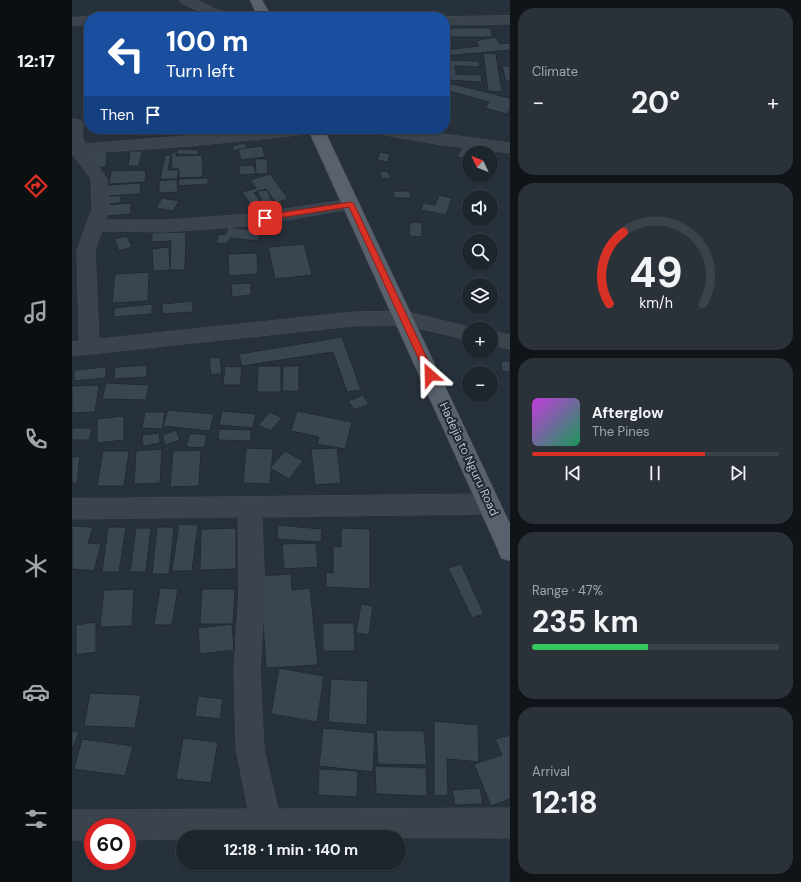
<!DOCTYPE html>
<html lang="en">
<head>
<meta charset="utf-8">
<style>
  :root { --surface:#1d252d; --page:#2a3139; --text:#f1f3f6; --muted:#a0a5aa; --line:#3b4249; --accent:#d93025 }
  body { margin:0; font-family:"DM Sans",sans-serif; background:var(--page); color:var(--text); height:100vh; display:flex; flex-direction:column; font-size:15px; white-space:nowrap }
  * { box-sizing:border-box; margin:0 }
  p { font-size:13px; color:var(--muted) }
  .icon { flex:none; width:22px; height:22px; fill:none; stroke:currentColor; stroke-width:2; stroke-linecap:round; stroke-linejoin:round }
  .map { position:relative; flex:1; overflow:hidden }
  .side { display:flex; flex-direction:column; gap:8px; padding:8px; background:#101419; width:291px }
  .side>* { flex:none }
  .top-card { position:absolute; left:12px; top:12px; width:366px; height:122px; border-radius:16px; box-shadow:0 1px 3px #0004,0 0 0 1px var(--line); background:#1a4fa0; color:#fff; overflow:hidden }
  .needle { width:26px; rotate:313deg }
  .controls { position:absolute; left:390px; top:146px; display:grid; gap:8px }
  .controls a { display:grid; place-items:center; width:36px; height:36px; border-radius:50%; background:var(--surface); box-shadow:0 1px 3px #0004,0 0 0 1px var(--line); font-size:20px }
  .speed { position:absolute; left:12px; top:818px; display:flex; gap:8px; font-size:20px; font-weight:700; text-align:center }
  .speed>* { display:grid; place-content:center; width:52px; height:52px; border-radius:50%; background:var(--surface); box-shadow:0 1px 3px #0004,0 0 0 1px var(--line); line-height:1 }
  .speed .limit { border:6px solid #d22; background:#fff; color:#111 }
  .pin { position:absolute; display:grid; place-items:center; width:34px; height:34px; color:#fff; margin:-17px; border-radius:8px; box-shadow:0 2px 6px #0006 }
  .me { position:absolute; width:44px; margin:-22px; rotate:335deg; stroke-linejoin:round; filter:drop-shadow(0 0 3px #0008) }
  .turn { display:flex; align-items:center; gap:14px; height:84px; padding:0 16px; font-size:18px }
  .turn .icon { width:52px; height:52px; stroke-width:2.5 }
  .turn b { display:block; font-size:28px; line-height:34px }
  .then { display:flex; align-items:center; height:38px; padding:0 16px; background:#0003; gap:8px; font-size:15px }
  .big { font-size:30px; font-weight:700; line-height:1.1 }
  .side .tile { flex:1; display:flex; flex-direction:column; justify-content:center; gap:6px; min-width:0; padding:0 14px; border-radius:16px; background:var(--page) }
  .side .dial { align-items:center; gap:0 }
  .dial svg { height:104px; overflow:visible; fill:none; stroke:var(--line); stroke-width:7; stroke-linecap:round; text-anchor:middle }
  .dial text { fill:var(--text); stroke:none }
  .song { display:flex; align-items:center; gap:12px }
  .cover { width:48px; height:48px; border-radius:6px; background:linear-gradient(135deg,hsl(290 70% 55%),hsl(150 70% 35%)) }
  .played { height:4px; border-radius:2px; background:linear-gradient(90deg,var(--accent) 70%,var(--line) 70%) }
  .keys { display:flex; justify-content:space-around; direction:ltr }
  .heat { display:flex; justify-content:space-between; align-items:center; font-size:22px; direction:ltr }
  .charge { height:6px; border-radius:3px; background:linear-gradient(90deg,#34c759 47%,var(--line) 0) }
  .trip { position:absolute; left:104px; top:830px; width:230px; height:40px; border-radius:20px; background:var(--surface); box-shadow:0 1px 3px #0004,0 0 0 1px var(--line); font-weight:700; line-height:40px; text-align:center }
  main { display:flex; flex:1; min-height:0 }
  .tabs { display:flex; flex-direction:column; width:72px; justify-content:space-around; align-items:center; background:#0c0f12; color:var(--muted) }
  .tabs .icon { width:28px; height:28px }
  .tabs .active { color:var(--accent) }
  .tabs b { font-size:18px; color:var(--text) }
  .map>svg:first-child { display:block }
</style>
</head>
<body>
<main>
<nav class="tabs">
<b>12:17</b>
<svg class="icon active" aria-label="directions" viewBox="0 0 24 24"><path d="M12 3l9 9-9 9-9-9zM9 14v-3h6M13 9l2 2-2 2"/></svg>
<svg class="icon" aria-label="music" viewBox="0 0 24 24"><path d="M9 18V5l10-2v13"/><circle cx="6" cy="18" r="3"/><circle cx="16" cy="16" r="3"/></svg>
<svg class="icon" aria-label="phone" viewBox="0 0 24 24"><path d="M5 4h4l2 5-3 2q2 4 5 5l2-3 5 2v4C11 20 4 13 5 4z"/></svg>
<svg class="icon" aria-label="climate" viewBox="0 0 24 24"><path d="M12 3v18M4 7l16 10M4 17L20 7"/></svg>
<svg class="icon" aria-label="car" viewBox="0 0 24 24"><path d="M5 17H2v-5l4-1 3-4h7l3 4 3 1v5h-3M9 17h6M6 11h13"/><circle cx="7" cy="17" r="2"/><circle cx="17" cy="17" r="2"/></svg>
<svg class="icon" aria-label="filters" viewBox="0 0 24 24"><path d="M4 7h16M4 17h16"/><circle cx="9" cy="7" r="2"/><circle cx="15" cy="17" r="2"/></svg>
</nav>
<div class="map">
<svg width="438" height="882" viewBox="0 0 438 882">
  <rect width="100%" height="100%" fill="#27313c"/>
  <!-- building -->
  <g fill="#3a4552" stroke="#222a33">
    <polygon points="373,28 418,28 421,37 373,37"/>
    <polygon points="423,37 428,44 438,43 438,50 373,56 373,50 407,46 404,41"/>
    <polygon points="411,53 424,54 430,92 416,91"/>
    <polygon points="373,60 407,61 408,67 383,66 384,74 409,75 410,82 375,80"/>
    <polygon points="430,66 438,66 438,81 434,81"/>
    <polygon points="373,82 438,98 438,109 435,114 413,108 417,102 373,90"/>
    <polygon points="64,129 88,129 87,136 62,136"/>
    <polygon points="97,129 108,129 109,133 97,134"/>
    <polygon points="113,129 127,129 128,131 113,133"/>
    <polygon points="172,143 175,148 163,151 160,146"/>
    <polygon points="391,145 412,150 410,153 397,153 397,160 385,157"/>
    <polygon points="190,146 193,157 169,160 166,149"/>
    <polygon points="106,149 127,150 125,155 104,154"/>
    <polygon points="58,151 70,151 67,166 56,166"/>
    <polygon points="35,152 34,167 15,168 17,153"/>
    <polygon points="104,152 104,156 130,155 131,177 107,178 107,169 100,169 99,153"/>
    <polygon points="308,152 318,154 316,162 305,160"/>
    <polygon points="93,155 99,155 96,170 107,170 105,179 88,179"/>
    <polygon points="183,159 195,159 196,174 184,174"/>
    <polygon points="182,165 184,174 168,175 166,166"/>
    <polygon points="74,170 73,182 37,184 39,171"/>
    <polygon points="315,171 319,178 310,179 307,172"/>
    <polygon points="198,174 216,199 204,203 194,189 182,193 189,202 179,205 170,192 184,188 178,180"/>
    <polygon points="136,178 136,184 106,186 107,179"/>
    <polygon points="105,179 106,192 87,193 87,181"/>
    <polygon points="69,183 68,194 36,196 36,185"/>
    <polygon points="195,190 200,201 191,203 185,191"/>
    <polygon points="321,191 338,191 339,198 322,198"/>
    <polygon points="367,195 380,198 374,215 349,210 351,203 363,205"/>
    <polygon points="37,196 49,196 48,203 36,204"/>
    <polygon points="90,198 107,201 101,211 84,208"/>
    <polygon points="59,203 59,214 35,216 35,205"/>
    <polygon points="338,222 350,223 350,237 337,236"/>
    <polygon points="156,227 189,231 186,241 158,238 155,244 144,243 147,234 153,235"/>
    <polygon points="114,232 113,270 98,270 99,241 80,242 80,233"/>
    <polygon points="55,236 60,247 47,251 42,239"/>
    <polygon points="232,244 240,275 203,279 196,247"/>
    <polygon points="97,247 98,270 81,271 80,249"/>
    <polygon points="185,253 186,274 157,276 156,254"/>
    <polygon points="77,272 76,301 40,303 43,274"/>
    <polygon points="179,283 179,295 160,297 159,284"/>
    <polygon points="120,301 121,312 90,314 90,304"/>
    <polygon points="80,304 80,314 42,317 42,308"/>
    <polygon points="270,337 289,390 275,392 261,352 170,366 167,354"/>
    <polygon points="148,357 150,374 139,375 137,358"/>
    <polygon points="429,361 438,361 438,372 430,371"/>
    <polygon points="75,365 75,377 42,379 43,367"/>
    <polygon points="153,366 170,367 168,385 151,385"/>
    <polygon points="186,366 209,366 209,392 185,392"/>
    <polygon points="211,366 227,366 227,391 210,391"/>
    <polygon points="34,367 34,378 2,381 2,370"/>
    <polygon points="34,383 77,385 74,400 30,399"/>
    <polygon points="27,385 23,412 0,413 0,386"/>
    <polygon points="291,395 297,404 282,410 276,401"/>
    <polygon points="96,410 142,414 138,431 91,426"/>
    <polygon points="150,411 184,414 181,428 147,425"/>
    <polygon points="225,411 280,422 273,449 245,444 247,437 219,431"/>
    <polygon points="73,412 93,412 90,429 70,428"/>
    <polygon points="198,412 210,418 199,431 186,425"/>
    <polygon points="52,416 52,440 25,443 25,419"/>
    <polygon points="0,428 20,428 17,440 0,440"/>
    <polygon points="147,429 179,430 179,441 146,440"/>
    <polygon points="104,430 108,440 93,445 90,435"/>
    <polygon points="87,433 88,443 71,446 70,435"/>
    <polygon points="118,433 135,435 132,448 114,447"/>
    <polygon points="174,448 201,449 198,484 171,483"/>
    <polygon points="265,448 269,483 243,485 239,449"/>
    <polygon points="90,449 88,483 62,484 64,451"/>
    <polygon points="129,450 127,486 98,487 101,451"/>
    <polygon points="31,451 57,451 52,486 25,486"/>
    <polygon points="213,451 231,461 217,479 198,468"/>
    <polygon points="8,456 5,483 0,483 0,457"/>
    <polygon points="107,524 126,525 120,571 100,571"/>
    <polygon points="206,525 250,529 249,542 205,539"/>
    <polygon points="0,526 21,527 16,543 29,544 22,571 0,569"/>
    <polygon points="36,527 54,527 47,572 30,572"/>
    <polygon points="85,527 102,527 97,574 80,574"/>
    <polygon points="64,528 79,528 74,572 58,572"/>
    <polygon points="164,528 164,569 128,570 129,529"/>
    <polygon points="269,528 298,529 298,589 254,587 254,572 261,573 261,546 269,547"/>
    <polygon points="244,543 246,567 212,569 210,544"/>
    <polygon points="389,564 412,614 400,618 376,568"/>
    <polygon points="219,574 220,590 238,588 246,665 194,668 188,576"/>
    <polygon points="88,588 106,589 100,625 82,625"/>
    <polygon points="62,589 60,626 28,627 32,590"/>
    <polygon points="130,589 163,589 161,624 128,624"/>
    <polygon points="289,604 301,606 297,635 284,633"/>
    <polygon points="24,622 24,652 4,655 4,625"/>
    <polygon points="251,623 282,623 283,651 251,651"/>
    <polygon points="160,624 162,650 128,654 126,628"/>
    <polygon points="207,668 252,676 245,722 199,714"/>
    <polygon points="259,679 296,681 295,725 256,722"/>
    <polygon points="18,693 69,695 63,728 12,726"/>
    <polygon points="126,696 151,699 148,719 123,716"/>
    <polygon points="362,721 406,725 407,762 375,759 376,796 362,795"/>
    <polygon points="251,728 303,733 301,772 247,766"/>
    <polygon points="304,730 352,731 355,765 306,764"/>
    <polygon points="0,731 7,732 0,750"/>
    <polygon points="438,735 438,799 419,806 402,764 430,755 423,739"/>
    <polygon points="111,738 146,742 139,783 104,779"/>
    <polygon points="10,739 61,746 53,776 2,769"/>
    <polygon points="303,766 354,768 355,796 304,794"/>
    <polygon points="247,769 286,771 285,797 246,795"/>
    <polygon points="408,788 411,804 383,805 380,790"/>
  </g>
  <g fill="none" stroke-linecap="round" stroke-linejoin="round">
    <defs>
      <g id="street">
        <polygon points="108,0 125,0 146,10 164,14 166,17 137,16 109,3"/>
        <polygon points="17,16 21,17 17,17 17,24 0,26 0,18"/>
        <polygon points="438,16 438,24 373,25 373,17"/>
        <polygon points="4,119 9,121 12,124 10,135 13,144 197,129 245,129 243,132 237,134 119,146 17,153 35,179 38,209 34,220 94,220 179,214 279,199 285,200 288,204 285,208 279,209 179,226 94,232 30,231 23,250 27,339 281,312 332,311 405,329 397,329 397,340 332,325 281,326 0,356 0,342 7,341 5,250 20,209 19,179 0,154 0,120"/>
        <polygon points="299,129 334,129 438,143 438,153 370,145 307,134 301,132"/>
        <polygon points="419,331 438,335 438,349 419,345"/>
        <polygon points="417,494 425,497 429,504 425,511 417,514 190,517 193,593 188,670 192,749 206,809 438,808 438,838 111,837 111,839 55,840 55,827 21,827 21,840 0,840 0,810 176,809 164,749 162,670 167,593 166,517 0,519 0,499"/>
      </g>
      <g id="primary">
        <polygon points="178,0 190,0 200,17 186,17"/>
        <polygon points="236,129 252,129 438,524 438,561 429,558 426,550"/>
      </g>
    </defs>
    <!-- street casing -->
    <use href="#street" stroke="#444c55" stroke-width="1"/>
    <!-- primary casing -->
    <use href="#primary" stroke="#444c55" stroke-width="1"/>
    <!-- street -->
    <use href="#street" fill="#3b434c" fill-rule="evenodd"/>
    <!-- primary -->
    <use href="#primary" fill="#59626c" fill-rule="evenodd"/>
  </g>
  <!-- route -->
  <polygon fill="#d93025" stroke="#8d1f18" points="279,202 282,204 363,375 361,378 355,378 354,375 277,207 193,220 190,218 193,215"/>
  <g text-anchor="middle" stroke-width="4" stroke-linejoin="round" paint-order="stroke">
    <!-- street labels -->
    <g font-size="12" fill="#b7bec7" stroke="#202831">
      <text transform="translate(397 459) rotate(65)" y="4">Hadejia to Nguru Road</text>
    </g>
  </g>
</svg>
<div class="controls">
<a><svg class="needle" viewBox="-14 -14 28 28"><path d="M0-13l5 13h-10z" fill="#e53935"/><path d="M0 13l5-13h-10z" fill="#a0a5aa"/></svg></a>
<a><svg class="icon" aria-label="sound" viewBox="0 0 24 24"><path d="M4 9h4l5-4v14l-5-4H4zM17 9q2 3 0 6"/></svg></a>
<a><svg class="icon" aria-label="search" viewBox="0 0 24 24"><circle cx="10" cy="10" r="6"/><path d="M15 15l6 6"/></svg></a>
<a><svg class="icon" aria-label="layers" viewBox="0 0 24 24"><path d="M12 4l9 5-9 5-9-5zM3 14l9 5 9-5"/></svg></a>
<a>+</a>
<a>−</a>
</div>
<div class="speed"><div class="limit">60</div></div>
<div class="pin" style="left:193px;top:218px;background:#d93025"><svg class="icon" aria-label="arrive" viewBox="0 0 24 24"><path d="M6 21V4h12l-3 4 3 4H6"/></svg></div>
<svg class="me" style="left:358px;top:375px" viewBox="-20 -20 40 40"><path d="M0-17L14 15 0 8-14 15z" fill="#d93025" stroke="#fff" stroke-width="4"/></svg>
<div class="trip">12:18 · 1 min · 140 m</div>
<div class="top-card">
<div class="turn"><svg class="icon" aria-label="left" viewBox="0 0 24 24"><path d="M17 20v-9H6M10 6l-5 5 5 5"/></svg><div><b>100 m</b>Turn left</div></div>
<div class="then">Then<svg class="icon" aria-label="arrive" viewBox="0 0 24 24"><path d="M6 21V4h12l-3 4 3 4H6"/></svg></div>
</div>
</div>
<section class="side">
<div class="tile"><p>Climate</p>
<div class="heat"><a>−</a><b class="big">20°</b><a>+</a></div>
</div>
<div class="tile dial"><svg viewBox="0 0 100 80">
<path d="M14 69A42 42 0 1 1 86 69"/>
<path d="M14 69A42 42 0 0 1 25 14" stroke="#d93025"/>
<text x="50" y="56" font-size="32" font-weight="700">49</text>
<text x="50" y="72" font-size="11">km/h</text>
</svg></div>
<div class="tile">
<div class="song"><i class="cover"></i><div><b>Afterglow</b><p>The Pines</p></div></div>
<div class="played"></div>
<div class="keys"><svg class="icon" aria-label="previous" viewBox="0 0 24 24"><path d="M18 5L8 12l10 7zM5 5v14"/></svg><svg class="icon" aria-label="pause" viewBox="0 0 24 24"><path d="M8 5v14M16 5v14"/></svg><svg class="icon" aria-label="next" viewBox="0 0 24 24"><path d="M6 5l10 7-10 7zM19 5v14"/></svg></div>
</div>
<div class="tile"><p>Range · 47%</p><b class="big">235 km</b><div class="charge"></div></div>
<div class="tile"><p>Arrival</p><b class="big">12:18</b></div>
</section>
</main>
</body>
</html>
